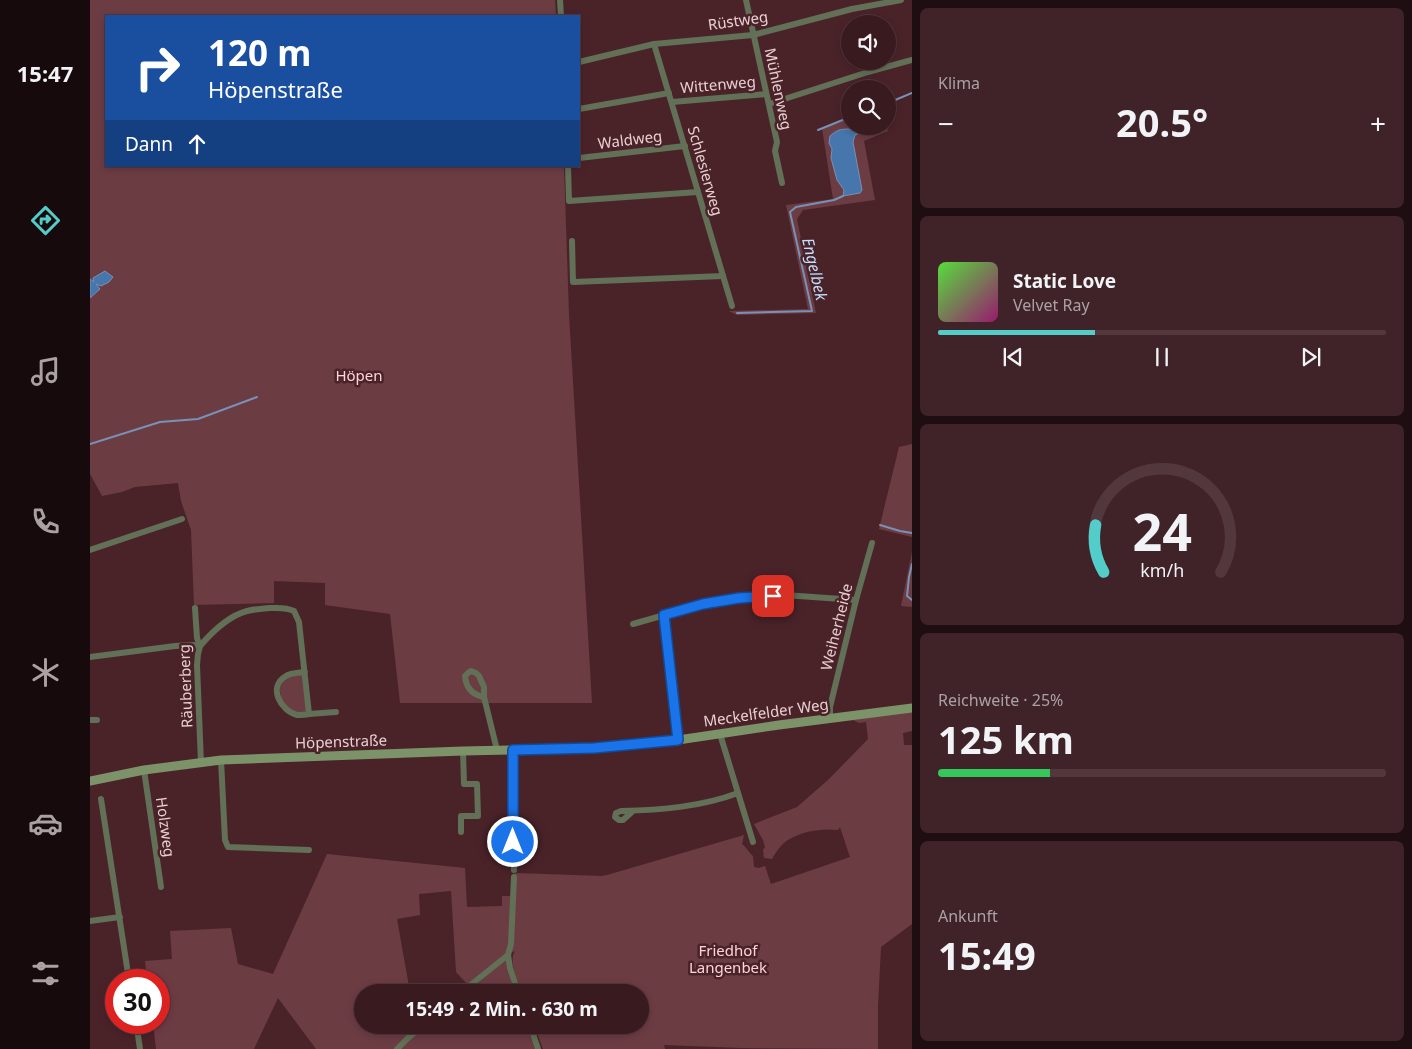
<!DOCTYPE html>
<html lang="de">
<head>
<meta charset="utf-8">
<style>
  :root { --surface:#381a1f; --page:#3f2328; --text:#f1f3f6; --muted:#aba1a4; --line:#52383d; --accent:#53cdc9 }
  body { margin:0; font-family:"Noto Sans",sans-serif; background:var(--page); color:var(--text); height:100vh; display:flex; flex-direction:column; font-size:19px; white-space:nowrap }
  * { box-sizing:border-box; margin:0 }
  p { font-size:16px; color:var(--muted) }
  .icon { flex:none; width:28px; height:28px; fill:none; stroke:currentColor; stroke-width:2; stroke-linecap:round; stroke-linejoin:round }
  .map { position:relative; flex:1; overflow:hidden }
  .sheet { display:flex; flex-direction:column; gap:8px; padding:8px; background:#1f0e11; width:500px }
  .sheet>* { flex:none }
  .banner { position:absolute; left:15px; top:15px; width:475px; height:152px; border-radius:0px; box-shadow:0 2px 8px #0003,0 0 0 1px var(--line); background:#1a4fa0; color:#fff; overflow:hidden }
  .buttons { position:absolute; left:751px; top:15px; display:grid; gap:10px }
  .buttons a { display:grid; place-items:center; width:55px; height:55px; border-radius:50%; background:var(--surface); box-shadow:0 2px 8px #0003,0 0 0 1px var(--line); font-size:25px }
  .speed { position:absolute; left:15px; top:969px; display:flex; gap:10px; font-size:25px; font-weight:700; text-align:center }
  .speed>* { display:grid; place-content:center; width:65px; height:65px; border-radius:50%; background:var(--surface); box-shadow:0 2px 8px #0003,0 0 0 1px var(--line); line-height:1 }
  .speed .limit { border:8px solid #d22; background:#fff; color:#111 }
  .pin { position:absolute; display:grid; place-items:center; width:42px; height:42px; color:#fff; margin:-21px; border-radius:10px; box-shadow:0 2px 8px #0006 }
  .me { position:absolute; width:55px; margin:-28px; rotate:0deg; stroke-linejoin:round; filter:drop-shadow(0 0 4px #0008) }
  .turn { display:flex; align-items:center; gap:18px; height:105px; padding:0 20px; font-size:22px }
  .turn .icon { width:65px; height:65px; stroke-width:2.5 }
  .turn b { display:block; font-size:35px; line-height:42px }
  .then { display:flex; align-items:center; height:48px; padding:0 20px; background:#0003; gap:10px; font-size:19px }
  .big { font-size:38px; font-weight:700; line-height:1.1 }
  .sheet .card { flex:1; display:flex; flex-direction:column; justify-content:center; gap:8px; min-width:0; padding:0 18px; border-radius:8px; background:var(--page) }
  .sheet .dial { align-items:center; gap:0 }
  .dial svg { height:130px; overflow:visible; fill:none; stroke:var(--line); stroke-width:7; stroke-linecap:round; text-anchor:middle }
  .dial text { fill:var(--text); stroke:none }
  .song { display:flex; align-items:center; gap:15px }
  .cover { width:60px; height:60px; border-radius:8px; background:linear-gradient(135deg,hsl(110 70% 55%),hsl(320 70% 35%)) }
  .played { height:5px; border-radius:2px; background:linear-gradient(90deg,var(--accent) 35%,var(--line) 35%) }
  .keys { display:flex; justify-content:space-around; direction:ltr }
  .heat { display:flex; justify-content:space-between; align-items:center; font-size:28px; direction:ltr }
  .charge { height:8px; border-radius:4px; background:linear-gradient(90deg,#34c759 25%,var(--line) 0) }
  .trip { position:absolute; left:264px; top:984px; width:295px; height:50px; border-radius:25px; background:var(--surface); box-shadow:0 2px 8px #0003,0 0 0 1px var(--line); font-weight:700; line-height:50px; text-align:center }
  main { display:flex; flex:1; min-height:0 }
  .dock { display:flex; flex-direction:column; width:90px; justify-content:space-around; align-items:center; background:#160a0c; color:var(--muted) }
  .dock .icon { width:35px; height:35px }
  .dock .on { color:var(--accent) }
  .dock b { font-size:22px; color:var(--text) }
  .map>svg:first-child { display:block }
</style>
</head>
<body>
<main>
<nav class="dock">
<b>15:47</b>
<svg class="icon on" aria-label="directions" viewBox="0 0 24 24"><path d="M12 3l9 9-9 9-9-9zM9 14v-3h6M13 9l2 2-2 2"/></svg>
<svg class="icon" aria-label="music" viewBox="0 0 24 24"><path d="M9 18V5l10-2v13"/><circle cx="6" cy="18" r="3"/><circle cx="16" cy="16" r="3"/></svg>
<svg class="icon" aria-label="phone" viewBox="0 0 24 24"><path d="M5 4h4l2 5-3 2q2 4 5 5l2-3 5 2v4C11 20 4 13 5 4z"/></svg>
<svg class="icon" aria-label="climate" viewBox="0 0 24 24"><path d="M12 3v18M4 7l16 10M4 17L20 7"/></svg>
<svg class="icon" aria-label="car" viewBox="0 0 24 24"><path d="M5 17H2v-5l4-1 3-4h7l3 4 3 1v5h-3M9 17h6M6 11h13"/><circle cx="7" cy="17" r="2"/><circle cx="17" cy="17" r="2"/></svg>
<svg class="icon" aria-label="filters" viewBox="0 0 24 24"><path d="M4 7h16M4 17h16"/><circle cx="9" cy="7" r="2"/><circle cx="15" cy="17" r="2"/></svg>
</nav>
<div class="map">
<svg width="822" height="1049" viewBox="0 0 822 1049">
  <rect width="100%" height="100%" fill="#4a2329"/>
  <!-- green -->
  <g fill="#6c3c43">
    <polygon points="0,0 465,0 466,16 16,16 16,166 474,166 479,314 502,703 310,703 300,614 235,605 235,583 184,581 184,603 104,605 101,530 91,501 88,483 45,487 32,492 12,496 0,474 0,298 9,290 4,282 0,279"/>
    <polygon points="760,117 760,126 796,126 798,131 774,141 785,200 713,210 707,219 726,313 647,315 639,311 718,309 696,205 743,199 732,128"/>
    <polygon points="822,444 822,537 789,529 809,447"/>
    <polygon points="822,552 822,607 811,606"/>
    <polygon points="214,672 219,714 208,714 192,704 189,684 194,677"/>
    <path d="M822,710V731L813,733L814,745H822V924L791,947L788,1006V1049L651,1048L574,1045L575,1049H453L444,1025H550V992H432C428,981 418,962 425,951L416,955L378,985L366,972L361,891L329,894L330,915L307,919L320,992H272V1025H436L445,1049H226L188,998L164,1049H66L63,1023L69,1022V980H57L55,961L82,959L80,931L141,928L148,964L183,974L237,854L375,868L377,907L412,906V896H424L425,873L512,876L517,875L654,835L652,844C658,849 659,853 663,856L664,867L669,868L675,866L681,884L760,857L750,827L748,830C732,828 712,831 698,840C691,844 686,852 682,859L674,858L673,850L675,847L673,840L664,824L707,807L739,779L778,739L776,722L769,723L763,720Z"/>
    <polygon points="416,960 426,992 377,992"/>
  </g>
  <!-- water -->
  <g fill="#4676ab" stroke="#7791b7">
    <path d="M770,126H780L774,131L765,135L763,142L772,190L770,193L753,196L754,190L747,180L741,158L742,149L739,143L740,136C753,124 758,133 770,126Z"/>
    <polygon points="15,271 23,277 19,282 11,286 6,284 10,289 0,298 0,279 4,282 3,278"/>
  </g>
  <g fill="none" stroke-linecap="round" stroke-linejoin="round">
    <!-- stream -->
    <g stroke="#7791b7" stroke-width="2">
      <polyline points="798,103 822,93"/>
      <polyline points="728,130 760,117"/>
      <polyline points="647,313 722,311 700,212 706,207 744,200 753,196"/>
      <polyline points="0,444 70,422 108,419 167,397"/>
      <polyline points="790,525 810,531 822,533"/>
      <polyline points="822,564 819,577 817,596 822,600"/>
    </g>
    <!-- street -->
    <g stroke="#617056" stroke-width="6">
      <polyline points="470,0 471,16"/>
      <polyline points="656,0 687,142 685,151 692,183"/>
      <polyline points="564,44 642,306"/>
      <polyline points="489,62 564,44 663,35 762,9 811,0"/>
      <polyline points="582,102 676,94"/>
      <polyline points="679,104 778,72 822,60"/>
      <polyline points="489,109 579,93"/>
      <polyline points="489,158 595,146"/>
      <polyline points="478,166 479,201 608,192"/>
      <polyline points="482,241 483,282 633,276"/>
      <polyline points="0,550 92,519"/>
      <polyline points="105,608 107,638 110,646 108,654 107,665 111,763"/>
      <polyline points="573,615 588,740"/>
      <polyline points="543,624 613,604 649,598 694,595 766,600"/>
      <path d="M110,646C122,632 138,616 157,611C164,609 172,609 180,608C189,608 196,607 204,611L209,622L219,714C215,715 211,715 207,715C191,711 177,687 196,676C201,673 208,673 215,672"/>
      <polyline points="0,657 85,646 103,645 110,646"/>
      <path d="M394,697C383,695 376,688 375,676L378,673L381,671L386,673L389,676L394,687V697L407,750"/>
      <polyline points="219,714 246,712"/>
      <polyline points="740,718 740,707 766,600 782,543"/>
      <polyline points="0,720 7,720"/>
      <polyline points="630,734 663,842"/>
      <polyline points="423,750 424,870"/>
      <polyline points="131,760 135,840 138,847 219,850"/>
      <polyline points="54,770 71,887"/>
      <polyline points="11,799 39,980"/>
      <path d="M543,811L533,820H529L525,817L526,813L531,811C570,810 611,807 648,793"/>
      <polyline points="371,832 371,816 388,816 387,784 374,784 373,751"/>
      <polyline points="424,877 421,944 418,955 420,968 428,992"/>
      <polyline points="0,921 30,917"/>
      <polyline points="372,992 418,955"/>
      <polyline points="46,1022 50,1049"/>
      <polyline points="440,1025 448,1049"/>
      <polyline points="307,1049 317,1039 333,1025"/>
    </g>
    <!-- secondary -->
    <polyline stroke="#7c9369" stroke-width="9" points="0,781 54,770 131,760 373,751 505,748 588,740 689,725 822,708"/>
  </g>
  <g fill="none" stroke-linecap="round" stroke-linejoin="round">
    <defs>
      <polyline id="route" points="423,842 423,750 504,748 588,740 574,615 613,604 649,598 683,596"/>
    </defs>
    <!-- route casing -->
    <use href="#route" stroke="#114b97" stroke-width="12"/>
    <!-- route -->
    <use href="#route" stroke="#1a73e8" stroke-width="9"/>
  </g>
  <g text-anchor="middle" stroke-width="5" stroke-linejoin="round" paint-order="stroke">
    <!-- street labels -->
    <g font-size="15" fill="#e9cfd2" stroke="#4a2329">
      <text transform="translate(648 21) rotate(-8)" y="5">Rüstweg</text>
      <text transform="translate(628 85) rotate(-5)" y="5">Wittenweg</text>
      <text transform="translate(688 89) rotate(78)" y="5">Mühlenweg</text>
      <text transform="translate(540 140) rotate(-7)" y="5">Waldweg</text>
      <text transform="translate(615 171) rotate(74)" y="5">Schlesierweg</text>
      <text transform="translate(747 627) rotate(-76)" y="5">Weiherheide</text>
      <text transform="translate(96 686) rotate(-92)" y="5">Räuberberg</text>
      <text transform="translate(676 713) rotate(-8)" y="5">Meckelfelder Weg</text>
      <text transform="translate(251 742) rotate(-2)" y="5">Höpenstraße</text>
      <text transform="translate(75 827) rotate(82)" y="5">Holzweg</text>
    </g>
    <!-- park labels -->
    <g font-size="15" fill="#ffd2d6" stroke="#4a2329">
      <text x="269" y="381">Höpen</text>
      <text x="638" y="956">Friedhof<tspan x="638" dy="17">Langenbek</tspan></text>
    </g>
    <!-- water labels -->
    <g font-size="16" font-style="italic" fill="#c3defd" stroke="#4a2329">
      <text transform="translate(725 269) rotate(77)" y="6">Engelbek</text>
    </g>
  </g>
</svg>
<div class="buttons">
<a><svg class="icon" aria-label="sound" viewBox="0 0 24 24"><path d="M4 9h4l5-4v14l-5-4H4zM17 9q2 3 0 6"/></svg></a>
<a><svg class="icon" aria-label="search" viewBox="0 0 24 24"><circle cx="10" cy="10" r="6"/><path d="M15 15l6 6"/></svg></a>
</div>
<div class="speed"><div class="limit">30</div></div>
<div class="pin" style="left:683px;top:596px;background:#d93025"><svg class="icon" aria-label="arrive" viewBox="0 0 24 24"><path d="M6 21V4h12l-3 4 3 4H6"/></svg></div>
<svg class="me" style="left:423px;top:842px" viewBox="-20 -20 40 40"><circle r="17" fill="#1a73e8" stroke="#fff" stroke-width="3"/><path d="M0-11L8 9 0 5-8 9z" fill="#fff"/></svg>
<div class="trip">15:49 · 2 Min. · 630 m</div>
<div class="banner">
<div class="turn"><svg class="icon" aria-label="right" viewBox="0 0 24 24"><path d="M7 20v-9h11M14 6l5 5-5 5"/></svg><div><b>120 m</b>Höpenstraße</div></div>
<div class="then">Dann<svg class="icon" aria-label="ahead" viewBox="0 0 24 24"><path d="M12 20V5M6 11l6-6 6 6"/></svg></div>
</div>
</div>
<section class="sheet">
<div class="card"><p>Klima</p>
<div class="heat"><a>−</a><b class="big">20.5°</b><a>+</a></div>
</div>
<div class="card">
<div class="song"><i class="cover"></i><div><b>Static Love</b><p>Velvet Ray</p></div></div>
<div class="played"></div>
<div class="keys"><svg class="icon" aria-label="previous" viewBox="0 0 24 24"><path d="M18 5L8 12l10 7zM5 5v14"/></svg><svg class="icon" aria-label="pause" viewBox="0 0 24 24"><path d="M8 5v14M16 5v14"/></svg><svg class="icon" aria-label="next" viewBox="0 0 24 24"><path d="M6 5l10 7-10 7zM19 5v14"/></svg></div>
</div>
<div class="card dial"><svg viewBox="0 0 100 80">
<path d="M14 69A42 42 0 1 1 86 69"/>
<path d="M14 69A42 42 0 0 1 9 40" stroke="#53cdc9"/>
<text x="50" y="56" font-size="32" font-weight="700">24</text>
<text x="50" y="72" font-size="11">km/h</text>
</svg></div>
<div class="card"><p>Reichweite · 25%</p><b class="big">125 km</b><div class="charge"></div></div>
<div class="card"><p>Ankunft</p><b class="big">15:49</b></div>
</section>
</main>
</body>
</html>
